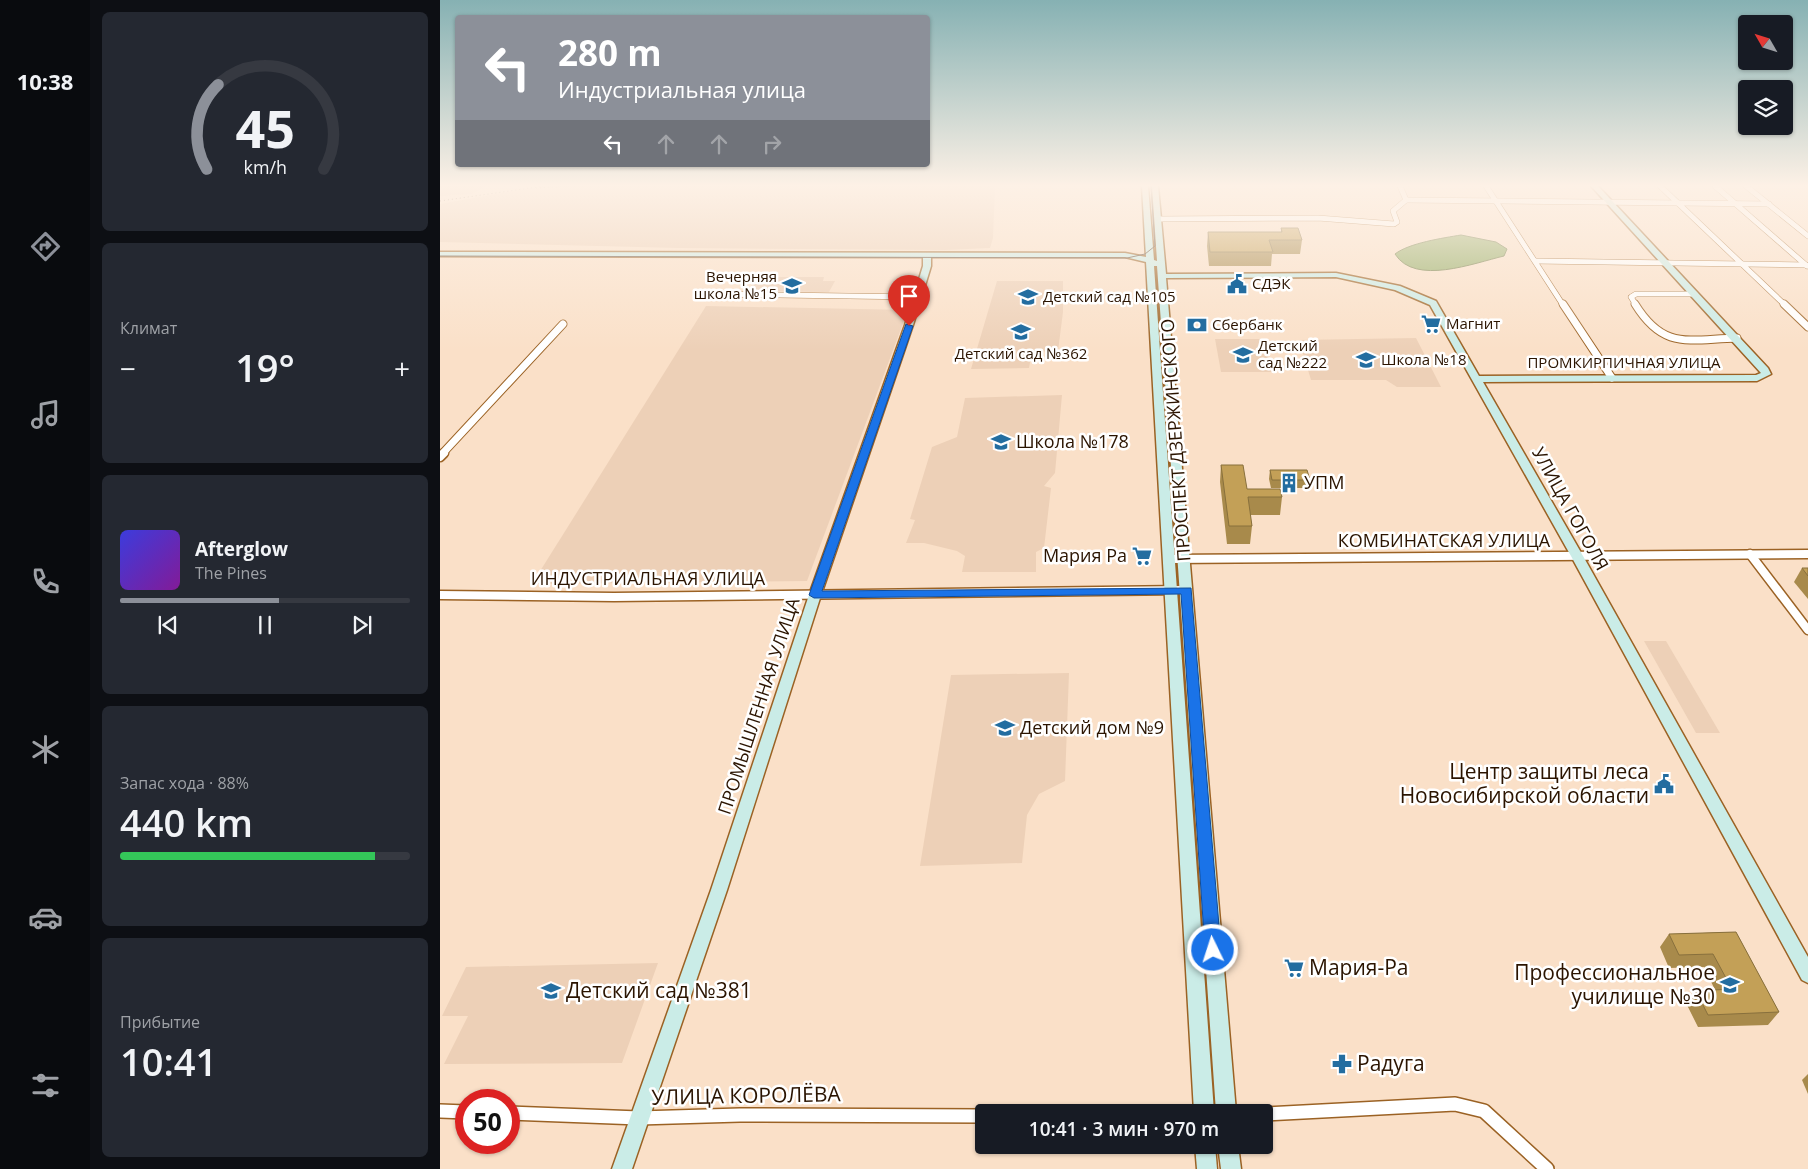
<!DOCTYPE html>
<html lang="ru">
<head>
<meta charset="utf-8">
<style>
  :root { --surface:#171b24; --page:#242831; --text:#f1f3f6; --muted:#9ea1a6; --line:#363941; --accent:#8c9099 }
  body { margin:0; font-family:"Open Sans",sans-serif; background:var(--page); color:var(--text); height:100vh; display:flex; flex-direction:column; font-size:19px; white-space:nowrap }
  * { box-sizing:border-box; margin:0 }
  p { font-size:16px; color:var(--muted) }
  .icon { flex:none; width:28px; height:28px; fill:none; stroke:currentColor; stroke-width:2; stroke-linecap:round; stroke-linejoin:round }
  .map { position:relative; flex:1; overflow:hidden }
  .panel { display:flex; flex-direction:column; gap:12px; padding:12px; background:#0d0f14; width:350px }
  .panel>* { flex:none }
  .banner { position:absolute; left:15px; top:15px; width:475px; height:152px; border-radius:5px; box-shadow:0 1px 4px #0004; background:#8c9099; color:#fff; overflow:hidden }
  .needle { width:32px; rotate:309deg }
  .controls { position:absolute; left:1298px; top:15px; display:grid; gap:10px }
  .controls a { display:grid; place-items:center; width:55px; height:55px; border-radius:5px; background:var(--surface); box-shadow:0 1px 4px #0004; font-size:25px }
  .speed { position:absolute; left:15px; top:1089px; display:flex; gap:10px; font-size:25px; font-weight:700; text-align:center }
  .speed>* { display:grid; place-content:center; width:65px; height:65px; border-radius:50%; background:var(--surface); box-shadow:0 1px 4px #0004; line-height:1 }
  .speed .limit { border:8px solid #d22; background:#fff; color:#111 }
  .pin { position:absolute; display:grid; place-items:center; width:42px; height:42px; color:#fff; margin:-51px -21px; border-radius:50% 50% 50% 0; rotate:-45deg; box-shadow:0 0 5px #0007 }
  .pin .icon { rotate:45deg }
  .me { position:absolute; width:55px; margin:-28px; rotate:356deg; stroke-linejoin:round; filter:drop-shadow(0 0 4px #0008) }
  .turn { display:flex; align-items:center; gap:18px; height:105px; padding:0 20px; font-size:22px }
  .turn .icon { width:65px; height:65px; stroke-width:2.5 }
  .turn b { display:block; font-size:35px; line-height:42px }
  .lanes { display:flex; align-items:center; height:48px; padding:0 20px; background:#0003; justify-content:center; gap:25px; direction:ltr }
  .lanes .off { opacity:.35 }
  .big { font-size:38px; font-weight:600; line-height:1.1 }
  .panel .tile { flex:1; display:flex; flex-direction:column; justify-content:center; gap:8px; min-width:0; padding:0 18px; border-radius:8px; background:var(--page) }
  .panel .dial { align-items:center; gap:0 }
  .dial svg { height:130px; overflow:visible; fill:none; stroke:var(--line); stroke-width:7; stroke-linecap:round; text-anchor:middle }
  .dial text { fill:var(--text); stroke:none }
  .song { display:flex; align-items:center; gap:15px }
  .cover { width:60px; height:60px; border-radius:8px; background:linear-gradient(135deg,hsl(240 70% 55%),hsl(290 70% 35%)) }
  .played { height:5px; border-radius:2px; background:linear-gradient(90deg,var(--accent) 55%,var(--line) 55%) }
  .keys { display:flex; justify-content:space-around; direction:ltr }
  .heat { display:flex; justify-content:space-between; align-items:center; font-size:28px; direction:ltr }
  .charge { height:8px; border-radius:4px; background:linear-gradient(90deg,#34c759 88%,var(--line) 0) }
  .trip { position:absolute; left:535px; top:1104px; width:298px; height:50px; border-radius:5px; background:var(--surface); box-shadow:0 1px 4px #0004; font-weight:600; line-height:50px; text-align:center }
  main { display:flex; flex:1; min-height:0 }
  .tab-bar { display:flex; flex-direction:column; width:90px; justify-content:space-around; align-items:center; background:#090b0e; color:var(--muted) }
  .tab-bar .icon { width:35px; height:35px }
  .tab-bar .on { color:var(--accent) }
  .tab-bar b { font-size:22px; color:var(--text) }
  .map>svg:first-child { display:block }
</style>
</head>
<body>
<main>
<nav class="tab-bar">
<b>10:38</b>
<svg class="icon on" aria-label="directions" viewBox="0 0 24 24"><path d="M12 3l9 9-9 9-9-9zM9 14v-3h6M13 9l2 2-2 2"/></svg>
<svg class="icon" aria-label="music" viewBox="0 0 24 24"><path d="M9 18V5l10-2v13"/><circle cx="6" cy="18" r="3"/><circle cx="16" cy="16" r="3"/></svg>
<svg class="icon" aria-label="phone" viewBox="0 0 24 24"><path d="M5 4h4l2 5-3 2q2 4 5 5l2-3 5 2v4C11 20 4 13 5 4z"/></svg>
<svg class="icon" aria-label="climate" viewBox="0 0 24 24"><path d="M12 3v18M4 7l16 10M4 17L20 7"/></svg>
<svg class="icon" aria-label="car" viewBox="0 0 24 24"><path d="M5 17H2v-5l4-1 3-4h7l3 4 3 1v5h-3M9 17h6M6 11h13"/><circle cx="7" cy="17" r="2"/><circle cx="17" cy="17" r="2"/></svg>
<svg class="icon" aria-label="filters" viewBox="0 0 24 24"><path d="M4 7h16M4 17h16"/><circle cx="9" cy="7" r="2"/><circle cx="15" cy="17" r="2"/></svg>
</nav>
<section class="panel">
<div class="tile dial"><svg viewBox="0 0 100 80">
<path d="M14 69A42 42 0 1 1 86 69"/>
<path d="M14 69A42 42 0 0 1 21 17" stroke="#8c9099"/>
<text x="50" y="56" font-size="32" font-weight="700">45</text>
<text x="50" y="72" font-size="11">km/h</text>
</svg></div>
<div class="tile"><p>Климат</p>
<div class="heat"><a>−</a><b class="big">19°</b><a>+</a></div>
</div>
<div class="tile">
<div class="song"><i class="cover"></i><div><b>Afterglow</b><p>The Pines</p></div></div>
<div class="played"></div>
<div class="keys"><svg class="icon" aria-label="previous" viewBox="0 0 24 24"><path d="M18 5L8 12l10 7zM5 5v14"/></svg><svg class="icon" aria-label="pause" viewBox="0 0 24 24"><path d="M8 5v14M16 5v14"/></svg><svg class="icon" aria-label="next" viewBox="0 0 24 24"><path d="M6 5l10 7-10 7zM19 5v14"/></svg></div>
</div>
<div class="tile"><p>Запас хода · 88%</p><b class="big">440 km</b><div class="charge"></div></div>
<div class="tile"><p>Прибытие</p><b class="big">10:41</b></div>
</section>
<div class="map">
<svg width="1368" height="1169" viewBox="0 0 1368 1169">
  <rect width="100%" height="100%" fill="#fae0c8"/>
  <!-- built -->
  <g fill="#edd0b7">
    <polygon points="0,186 47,186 31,194 0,196"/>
    <polygon points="101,186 555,186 553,238 550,248 505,250 238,248 0,242 0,204"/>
    <polygon points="318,277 384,277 383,281 395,281 389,292 307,291"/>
    <polygon points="557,281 623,281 623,312 618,351 592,352 589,368 531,369"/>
    <polygon points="266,306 468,310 367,581 92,584"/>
    <polygon points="976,338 1001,387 957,387 946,380 871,380 859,340"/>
    <polygon points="775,339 824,339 832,372 781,372"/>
    <polygon points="622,395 615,473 604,486 611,488 604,548 596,552 596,572 522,572 525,556 517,551 484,543 466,543 475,520 470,519 492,447 517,437 525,398"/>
    <polygon points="1204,641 1226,641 1280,733 1256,733"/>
    <polygon points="629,673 625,781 599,794 587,815 582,863 480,866 511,675"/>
    <polygon points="218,963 182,1063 4,1064 28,1016 2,1016 26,967"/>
  </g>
  <!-- water -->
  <path fill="#94ac64" stroke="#747e46" d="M1021,235L1056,242L1067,249L1064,256C1034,263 975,286 955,254C969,243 1003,238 1021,235Z"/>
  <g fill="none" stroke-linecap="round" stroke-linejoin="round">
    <defs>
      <g id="street-far3">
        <polyline points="1046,186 1123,305"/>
        <polyline points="1220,186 1345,305"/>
        <polyline points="1275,186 1367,266"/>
        <polyline points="1306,186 1368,236"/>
        <polyline points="966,200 1329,204"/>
        <polyline points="718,219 878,218 954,224 957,222 953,211 966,200 960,186"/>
        <polyline points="1095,261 1366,265"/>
        <polyline points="269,294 478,297"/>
        <polyline points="1196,305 1191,297 1196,294 1255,294"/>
      </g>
      <g id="street-far2">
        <polyline points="1123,304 1172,378"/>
        <path d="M1195,304C1224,351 1249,339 1297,338"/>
        <polyline points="1344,304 1368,327"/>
        <polyline points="2,454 123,324"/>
      </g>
      <g id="street-far1">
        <polyline points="0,457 4,453"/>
        <polyline points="1310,554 1368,630"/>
        <polyline points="729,559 1368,554"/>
        <polyline points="0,595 174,597 747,590"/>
      </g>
      <g id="street">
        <polyline points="0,1111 26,1112"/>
        <polyline points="69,1113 199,1118 300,1115 544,1116"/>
        <polyline points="824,1114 1015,1104 1044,1111 1107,1169"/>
      </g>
      <g id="secondary">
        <polygon points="702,186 708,186 714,260 717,261 712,186 718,186 726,274 896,273 960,286 996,301 1039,376 1316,375 1321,373 1151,186 1158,186 1328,368 1331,374 1317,381 1043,382 1143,556 1368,957 1368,983 1362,980 1131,556 990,305 955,290 896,277 726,278 796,1112 776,1112 717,266 714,266 774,1112 754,1112 706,262 685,257 491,257 491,266 473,325 381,595 287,890 192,1169 172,1169 271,890 369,595 465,325 483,266 483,257 0,256 0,252 685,253 706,257"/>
        <polygon points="755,1145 775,1145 777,1169 757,1169"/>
        <polygon points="778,1145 798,1145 801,1169 781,1169"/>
      </g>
    </defs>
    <!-- street-far3 casing -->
    <use href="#street-far3" stroke="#9b6224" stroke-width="6"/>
    <!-- street-far2 casing -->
    <use href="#street-far2" stroke="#9b6224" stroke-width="9"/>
    <!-- street-far1 casing -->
    <use href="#street-far1" stroke="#9b6224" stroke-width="11"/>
    <!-- street casing -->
    <use href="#street" stroke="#9b6224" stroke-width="16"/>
    <!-- secondary casing -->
    <use href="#secondary" stroke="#9b6224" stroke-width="3"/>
    <!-- street-far3 -->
    <use href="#street-far3" stroke="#fff" stroke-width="5"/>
    <!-- street-far2 -->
    <use href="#street-far2" stroke="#fff" stroke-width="7"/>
    <!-- street-far1 -->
    <use href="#street-far1" stroke="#fff" stroke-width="8"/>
    <!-- street -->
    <use href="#street" stroke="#fff" stroke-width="13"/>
    <!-- secondary -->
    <use href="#secondary" fill="#caece7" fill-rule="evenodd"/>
    <!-- tram -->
    <polyline stroke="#5e4732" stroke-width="1" points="0,256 687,258 705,254 715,246 711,186"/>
    <!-- rail -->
    <g stroke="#5e4732" stroke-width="1" stroke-dasharray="1 3" stroke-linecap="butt">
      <polyline points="96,188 130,186"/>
      <polyline points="0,201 104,186"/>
    </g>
  </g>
  <!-- wall -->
  <g fill="#a88a4b">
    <polygon points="841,228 862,240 860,254 832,254 831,266 769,266 767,246 768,232 841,232"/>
    <polygon points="781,465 807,489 842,497 840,515 810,515 812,526 810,544 787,544 780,482"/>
    <polygon points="830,470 870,480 868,488 831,488 829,479"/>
    <polygon points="1362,568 1368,568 1368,599 1354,582"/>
    <polygon points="1296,932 1339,1012 1328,1025 1258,1027 1246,1003 1256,991 1275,990 1264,967 1229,968 1220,947 1229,934"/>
    <polygon points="1368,1074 1368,1094 1362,1080"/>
  </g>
  <!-- building -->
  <g fill="#c3a057" stroke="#88703d">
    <polygon points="841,228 858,228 862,240 829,240 833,252 770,252 768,232 842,232"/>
    <polygon points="781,465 803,465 807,489 840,489 842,497 808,497 812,526 789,526"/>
    <polygon points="830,470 867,470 870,480 832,480"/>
    <polygon points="1362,568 1368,568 1368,576"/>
    <polygon points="1296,932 1339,1012 1268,1015 1256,991 1292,989 1273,954 1239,955 1229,934"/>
  </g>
  <!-- sky -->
  <linearGradient id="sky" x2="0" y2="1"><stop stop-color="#86b1b3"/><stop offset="0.53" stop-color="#fdf1e6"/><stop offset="1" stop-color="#fdf1e6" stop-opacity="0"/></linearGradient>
  <rect width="1368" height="350" fill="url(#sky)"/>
  <!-- route -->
  <polygon fill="#1a73e8" stroke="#114b97" points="466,324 473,326 382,591 751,588 781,950 779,955 773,958 767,955 765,950 741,594 374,598 369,595"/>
  <!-- icons -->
  <defs>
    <symbol id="civic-bare" viewBox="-9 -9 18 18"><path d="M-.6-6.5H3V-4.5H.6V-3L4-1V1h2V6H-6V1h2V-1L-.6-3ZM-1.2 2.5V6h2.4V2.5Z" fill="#236da0" stroke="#fff" stroke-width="2.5" paint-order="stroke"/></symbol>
    <symbol id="school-bare" viewBox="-9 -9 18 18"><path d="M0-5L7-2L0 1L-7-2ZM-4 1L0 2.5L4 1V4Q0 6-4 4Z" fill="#236da0" stroke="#fff" stroke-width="2.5" paint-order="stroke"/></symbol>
    <symbol id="supermarket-bare" viewBox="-9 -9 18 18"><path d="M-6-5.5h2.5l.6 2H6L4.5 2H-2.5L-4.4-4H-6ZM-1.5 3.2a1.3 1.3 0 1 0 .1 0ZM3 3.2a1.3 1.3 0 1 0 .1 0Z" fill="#236da0" stroke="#fff" stroke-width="2.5" paint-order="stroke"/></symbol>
    <symbol id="bank-bare" viewBox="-9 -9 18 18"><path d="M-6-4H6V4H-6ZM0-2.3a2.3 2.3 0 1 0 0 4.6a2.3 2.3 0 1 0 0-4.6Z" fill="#236da0" stroke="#fff" stroke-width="2.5" paint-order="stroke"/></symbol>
    <symbol id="building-bare" viewBox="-9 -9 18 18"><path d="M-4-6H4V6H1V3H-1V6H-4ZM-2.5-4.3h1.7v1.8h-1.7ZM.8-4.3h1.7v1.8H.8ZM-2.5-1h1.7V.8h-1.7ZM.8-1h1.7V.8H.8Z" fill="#236da0" stroke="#fff" stroke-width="2.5" paint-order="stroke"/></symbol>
    <symbol id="university-bare" viewBox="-9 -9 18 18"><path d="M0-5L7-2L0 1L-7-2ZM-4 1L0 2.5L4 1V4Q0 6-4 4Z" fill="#236da0" stroke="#fff" stroke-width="2.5" paint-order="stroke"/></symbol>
    <symbol id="pharmacy-bare" viewBox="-9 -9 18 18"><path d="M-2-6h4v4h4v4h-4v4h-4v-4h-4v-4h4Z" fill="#236da0" stroke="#fff" stroke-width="2.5" paint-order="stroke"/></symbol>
  </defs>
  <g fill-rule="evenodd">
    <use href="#civic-bare" x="783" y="270" width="28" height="28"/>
    <use href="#school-bare" x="338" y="272" width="28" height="28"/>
    <use href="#school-bare" x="574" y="283" width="28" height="28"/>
    <use href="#supermarket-bare" x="977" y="310" width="28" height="28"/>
    <use href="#bank-bare" x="743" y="311" width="28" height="28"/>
    <use href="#school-bare" x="567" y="318" width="28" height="28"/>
    <use href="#school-bare" x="789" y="341" width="28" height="28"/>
    <use href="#school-bare" x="912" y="346" width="28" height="28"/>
    <use href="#school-bare" x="547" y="428" width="28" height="28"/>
    <use href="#building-bare" x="835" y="469" width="28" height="28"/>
    <use href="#supermarket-bare" x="688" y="542" width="28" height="28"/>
    <use href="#school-bare" x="551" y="714" width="28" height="28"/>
    <use href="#civic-bare" x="1210" y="770" width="28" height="28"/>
    <use href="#supermarket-bare" x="840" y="954" width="28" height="28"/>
    <use href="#university-bare" x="1276" y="971" width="28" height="28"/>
    <use href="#school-bare" x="97" y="977" width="28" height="28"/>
    <use href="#pharmacy-bare" x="888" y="1050" width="28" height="28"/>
  </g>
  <g text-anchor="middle" stroke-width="5" stroke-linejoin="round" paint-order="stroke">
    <!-- far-poi labels -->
    <g font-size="15" fill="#2b1400" stroke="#fff" text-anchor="start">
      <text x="337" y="282" text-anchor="end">Вечерняя<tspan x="337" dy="17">школа №15</tspan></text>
      <text x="812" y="289">СДЭК</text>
      <text x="603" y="302">Детский сад №105</text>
      <text x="1006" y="329">Магнит</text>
      <text x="772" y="330">Сбербанк</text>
      <text x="818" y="351">Детский<tspan x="818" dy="17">сад №222</tspan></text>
      <text x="581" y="359" text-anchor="middle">Детский сад №362</text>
      <text x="941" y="365">Школа №18</text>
    </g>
    <!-- far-street labels -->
    <g font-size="15" fill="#2b1400" stroke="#fff">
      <text x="1184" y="368">ПРОМКИРПИЧНАЯ УЛИЦА</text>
    </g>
    <!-- street labels -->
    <g font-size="18" fill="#2b1400" stroke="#fff">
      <text transform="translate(736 440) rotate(-94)" y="6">ПРОСПЕКТ ДЗЕРЖИНСКОГО</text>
      <text transform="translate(1130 509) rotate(61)" y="6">УЛИЦА ГОГОЛЯ</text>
      <text x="1004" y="547">КОМБИНАТСКАЯ УЛИЦА</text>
      <text x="208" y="585">ИНДУСТРИАЛЬНАЯ УЛИЦА</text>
      <text transform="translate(319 706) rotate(-72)" y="6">ПРОМЫШЛЕННАЯ УЛИЦА</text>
    </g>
    <!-- poi labels -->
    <g font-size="18" fill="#2b1400" stroke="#fff" text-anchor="start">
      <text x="576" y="448">Школа №178</text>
      <text x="864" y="489">УПМ</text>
      <text x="687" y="562" text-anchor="end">Мария Ра</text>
      <text x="580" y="734">Детский дом №9</text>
    </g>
    <!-- near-poi labels -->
    <g font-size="21" fill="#2b1400" stroke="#fff" text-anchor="start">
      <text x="1209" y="779" text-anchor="end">Центр защиты леса<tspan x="1209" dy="24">Новосибирской области</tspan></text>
      <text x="869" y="975">Мария-Ра</text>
      <text x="1275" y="980" text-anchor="end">Профессиональное<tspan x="1275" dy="24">училище №30</tspan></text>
      <text x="126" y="998">Детский сад №381</text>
      <text x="917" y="1071">Радуга</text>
    </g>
    <!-- near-street labels -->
    <g font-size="21" fill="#2b1400" stroke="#fff">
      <text transform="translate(306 1096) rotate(-1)" y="7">УЛИЦА КОРОЛЁВА</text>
    </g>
  </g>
</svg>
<div class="controls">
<a><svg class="needle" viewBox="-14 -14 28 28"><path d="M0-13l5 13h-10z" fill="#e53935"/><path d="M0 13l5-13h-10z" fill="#9ea1a6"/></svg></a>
<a><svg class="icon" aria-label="layers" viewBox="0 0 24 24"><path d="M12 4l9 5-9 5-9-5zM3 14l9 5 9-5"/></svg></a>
</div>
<div class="speed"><div class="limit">50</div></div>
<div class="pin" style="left:469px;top:326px;background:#d93025"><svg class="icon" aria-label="arrive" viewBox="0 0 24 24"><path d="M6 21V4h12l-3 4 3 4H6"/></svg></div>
<svg class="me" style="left:773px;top:950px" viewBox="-20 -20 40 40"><circle r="17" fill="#1a73e8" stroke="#fff" stroke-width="3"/><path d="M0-11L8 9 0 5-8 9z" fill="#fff"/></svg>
<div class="trip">10:41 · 3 мин · 970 m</div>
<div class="banner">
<div class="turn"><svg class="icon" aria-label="left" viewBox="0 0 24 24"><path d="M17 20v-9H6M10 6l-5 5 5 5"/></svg><div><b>280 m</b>Индустриальная улица</div></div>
<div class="lanes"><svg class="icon" aria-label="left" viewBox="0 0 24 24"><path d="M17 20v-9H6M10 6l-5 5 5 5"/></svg><svg class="icon off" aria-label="ahead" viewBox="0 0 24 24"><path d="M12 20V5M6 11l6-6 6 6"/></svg><svg class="icon off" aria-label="ahead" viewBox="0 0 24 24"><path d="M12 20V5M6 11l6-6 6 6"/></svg><svg class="icon off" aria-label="right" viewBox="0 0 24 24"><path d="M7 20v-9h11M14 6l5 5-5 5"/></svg></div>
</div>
</div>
</main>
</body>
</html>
